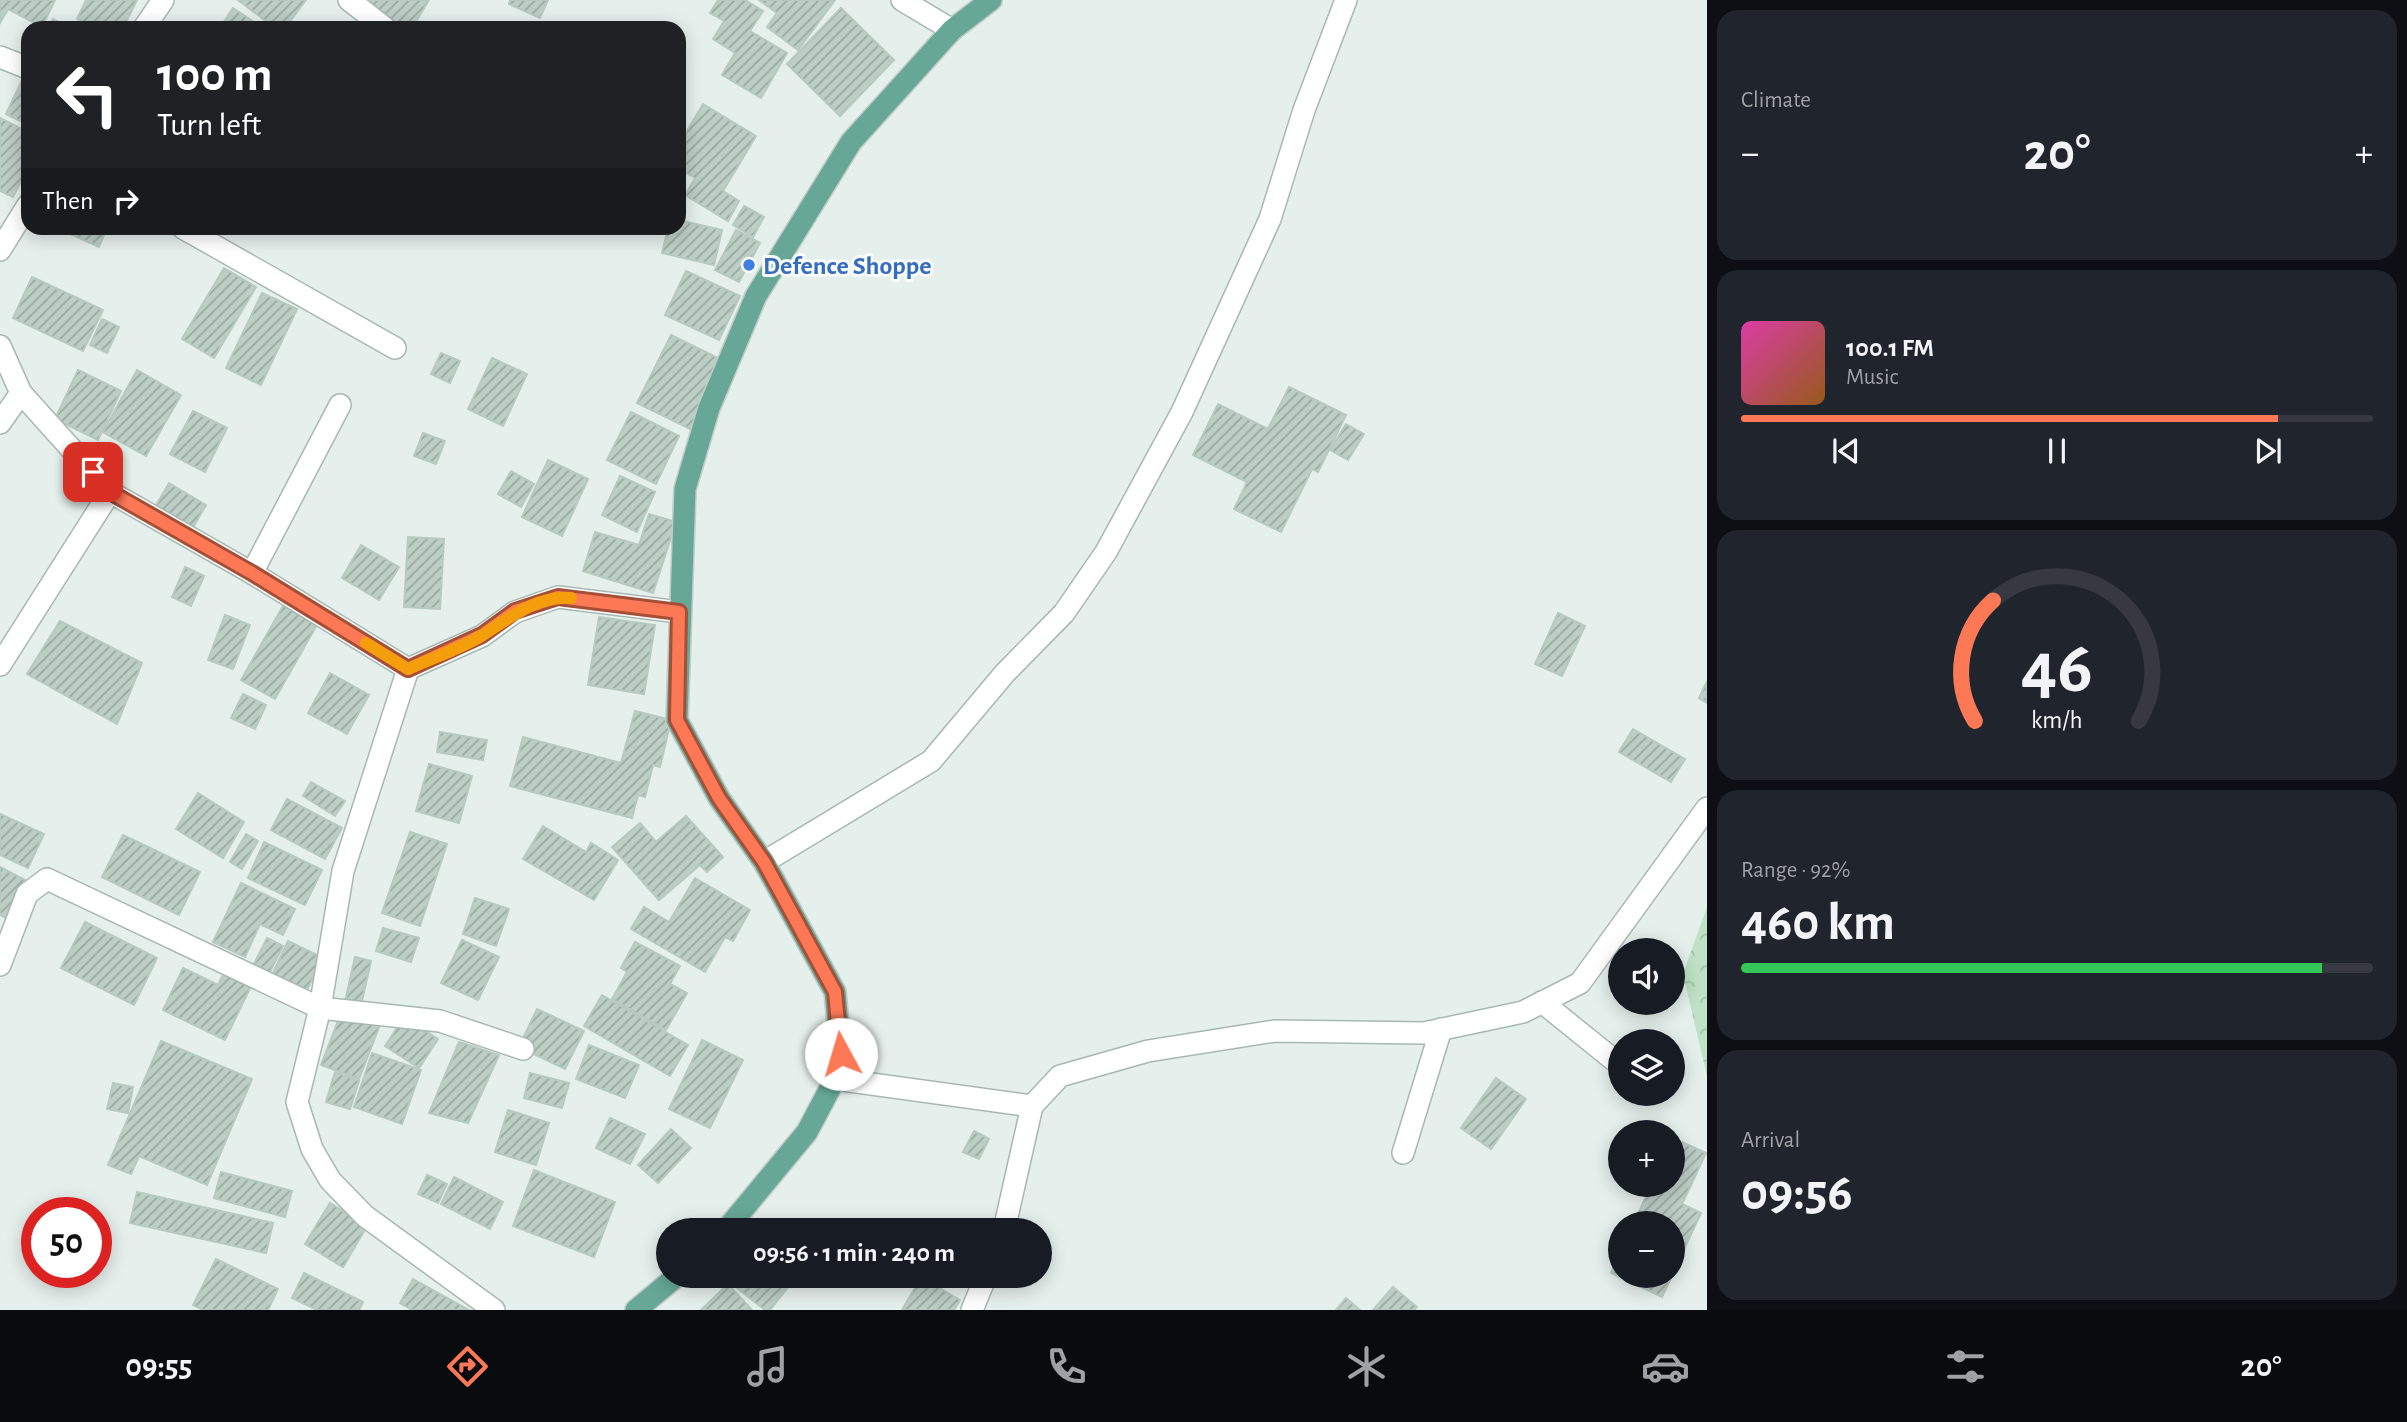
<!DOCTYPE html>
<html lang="en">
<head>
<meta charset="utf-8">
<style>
  :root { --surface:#171b24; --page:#20242c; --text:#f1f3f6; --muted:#9ea1a6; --line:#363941; --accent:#fd7956 }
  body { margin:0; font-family:"Alegreya Sans",sans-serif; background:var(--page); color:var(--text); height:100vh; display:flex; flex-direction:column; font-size:26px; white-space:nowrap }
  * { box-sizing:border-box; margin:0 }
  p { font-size:23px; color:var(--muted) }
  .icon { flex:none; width:38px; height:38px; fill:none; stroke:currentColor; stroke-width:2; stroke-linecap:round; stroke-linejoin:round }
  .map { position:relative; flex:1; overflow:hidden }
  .details { display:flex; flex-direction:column; gap:10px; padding:10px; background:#0d0f14; width:700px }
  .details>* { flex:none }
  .guide { position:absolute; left:21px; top:21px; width:665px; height:214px; border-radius:21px; box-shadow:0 4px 18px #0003; background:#202124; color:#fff; overflow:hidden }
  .controls { position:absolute; left:1608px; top:938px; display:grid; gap:14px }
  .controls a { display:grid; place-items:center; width:77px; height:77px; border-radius:50%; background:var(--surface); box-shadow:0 4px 18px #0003; font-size:35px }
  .speed { position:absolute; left:21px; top:1197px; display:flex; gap:14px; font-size:35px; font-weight:700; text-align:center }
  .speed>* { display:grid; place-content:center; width:91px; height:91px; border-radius:50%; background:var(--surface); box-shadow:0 4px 18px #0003; line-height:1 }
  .speed .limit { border:10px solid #d22; background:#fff; color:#111 }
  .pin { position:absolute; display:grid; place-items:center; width:60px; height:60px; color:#fff; margin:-30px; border-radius:14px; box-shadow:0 4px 10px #0006 }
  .me { position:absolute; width:77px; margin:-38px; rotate:354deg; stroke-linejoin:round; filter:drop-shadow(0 0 5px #0008) }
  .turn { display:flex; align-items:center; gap:24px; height:147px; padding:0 21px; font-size:32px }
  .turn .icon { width:91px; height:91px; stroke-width:2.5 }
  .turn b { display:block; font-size:49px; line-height:60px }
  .then { display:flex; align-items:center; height:66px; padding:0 21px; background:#0003; gap:14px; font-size:26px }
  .big { font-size:52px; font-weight:700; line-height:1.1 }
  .details .card { flex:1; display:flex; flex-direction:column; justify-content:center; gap:10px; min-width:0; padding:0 24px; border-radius:21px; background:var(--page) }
  .details .dial { align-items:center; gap:0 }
  .dial svg { height:182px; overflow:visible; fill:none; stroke:var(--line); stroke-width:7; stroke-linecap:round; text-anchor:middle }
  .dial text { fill:var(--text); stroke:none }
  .song { display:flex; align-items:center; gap:21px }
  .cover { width:84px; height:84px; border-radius:10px; background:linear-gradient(135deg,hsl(320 70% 55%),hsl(30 70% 35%)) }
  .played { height:7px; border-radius:4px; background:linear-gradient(90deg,var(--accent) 85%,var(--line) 85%) }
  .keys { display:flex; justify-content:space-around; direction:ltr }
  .heat { display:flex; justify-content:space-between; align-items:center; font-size:38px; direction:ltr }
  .charge { height:10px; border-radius:5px; background:linear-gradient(90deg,#34c759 92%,var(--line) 0) }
  .trip { position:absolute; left:656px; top:1218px; width:396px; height:70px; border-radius:35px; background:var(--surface); box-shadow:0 4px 18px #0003; font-weight:700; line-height:70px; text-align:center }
  .tab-bar { display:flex; height:112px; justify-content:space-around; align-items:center; background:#090b0e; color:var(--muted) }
  .tab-bar .icon { width:49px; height:49px }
  .tab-bar .current { color:var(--accent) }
  .tab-bar b { font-size:32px; color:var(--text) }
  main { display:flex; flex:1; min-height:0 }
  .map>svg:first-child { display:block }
</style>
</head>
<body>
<main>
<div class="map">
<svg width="1707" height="1310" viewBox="0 0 1707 1310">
  <defs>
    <pattern id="forest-crowns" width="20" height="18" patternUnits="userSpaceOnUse" patternTransform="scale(1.75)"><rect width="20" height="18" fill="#bde2c6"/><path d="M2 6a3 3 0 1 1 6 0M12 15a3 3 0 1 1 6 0" fill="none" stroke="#a2c3ab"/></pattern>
    <pattern id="building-hatch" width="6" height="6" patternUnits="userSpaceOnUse" patternTransform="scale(1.75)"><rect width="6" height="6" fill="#bdcec6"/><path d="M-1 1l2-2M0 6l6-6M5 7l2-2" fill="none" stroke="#99a9a2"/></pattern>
  </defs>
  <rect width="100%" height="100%" fill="#e5efeb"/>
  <!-- forest -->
  <polygon fill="url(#forest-crowns)" points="1707,907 1707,1076 1683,974"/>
  <!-- building -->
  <g fill="url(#building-hatch)" stroke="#b7cac1" stroke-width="2">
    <polygon points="0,0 55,0 42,27 8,9 0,23"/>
    <polygon points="86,0 137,0 123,28 95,28 77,19"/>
    <polygon points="238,0 306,0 285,28 275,28"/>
    <polygon points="371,0 429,0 412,28 406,28 368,6"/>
    <polygon points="510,0 548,0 540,18 509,4"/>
    <polygon points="718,0 745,0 763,11 750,31 787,53 761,98 722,75 735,53 713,39 724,21 710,13"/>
    <polygon points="759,0 835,0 798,50 767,27 777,13"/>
    <polygon points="233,8 263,28 220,28"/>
    <polygon points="841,8 894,60 840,116 787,64"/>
    <polygon points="53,19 69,28 47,28"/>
    <polygon points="26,72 28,73 28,125 6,114"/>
    <polygon points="703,104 756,136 723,191 739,201 728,221 685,195 695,178 679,169 679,144"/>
    <polygon points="0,118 28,132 28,168 13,197 0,191"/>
    <polygon points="744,206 764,217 753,237 733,225"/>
    <polygon points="679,220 722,230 714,265 662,253 668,228 679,228"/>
    <polygon points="57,228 107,228 99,247"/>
    <polygon points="736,230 760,243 739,282 715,270"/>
    <polygon points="224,268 256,287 214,358 182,339"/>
    <polygon points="686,271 740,296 719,340 665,315"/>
    <polygon points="32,277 103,310 83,351 13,318"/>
    <polygon points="262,293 297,309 261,385 226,368"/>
    <polygon points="102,319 119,327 107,353 90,345"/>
    <polygon points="671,335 726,362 692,430 637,403"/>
    <polygon points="441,353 460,361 450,383 431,374"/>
    <polygon points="492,358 527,374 503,426 468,409"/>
    <polygon points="78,370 121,391 98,440 55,419"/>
    <polygon points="137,370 181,395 146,456 103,432"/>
    <polygon points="1289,387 1346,415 1318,472 1312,469 1281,532 1234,509 1247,482 1193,455 1218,404 1268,429"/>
    <polygon points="193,411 227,428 205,472 170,454"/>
    <polygon points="631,412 679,436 656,484 607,460"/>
    <polygon points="1346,424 1364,434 1348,460 1330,450"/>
    <polygon points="423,433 445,441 436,464 414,456"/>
    <polygon points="548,460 588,479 562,536 522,517"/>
    <polygon points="511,471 534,484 521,507 498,494"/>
    <polygon points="620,476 655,492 637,532 602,515"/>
    <polygon points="169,483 206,505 192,529 155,507"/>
    <polygon points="649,514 676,522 653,593 583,571 595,532 639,545"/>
    <polygon points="408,537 444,539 440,609 404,607"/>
    <polygon points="361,545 399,567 379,600 342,578"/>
    <polygon points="185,567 204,576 191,606 172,597"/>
    <polygon points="284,604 318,623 275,699 241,680"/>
    <polygon points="1558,613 1585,626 1562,676 1535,664"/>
    <polygon points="225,615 250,625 233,669 208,660"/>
    <polygon points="599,617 655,625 644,694 588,685"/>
    <polygon points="60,621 142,663 117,724 27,674"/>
    <polygon points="330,673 369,695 347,734 308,713"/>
    <polygon points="1707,681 1707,703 1699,698"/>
    <polygon points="243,694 266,705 255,729 231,718"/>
    <polygon points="635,711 671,720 660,767 653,765 645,797 638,795 632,818 510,786 523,737 621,763"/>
    <polygon points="1633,729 1685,759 1671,782 1619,752"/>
    <polygon points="440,732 487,740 483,760 437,752"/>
    <polygon points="429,764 472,776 459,823 416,811"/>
    <polygon points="311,782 345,801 335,816 303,796"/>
    <polygon points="198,793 244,822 223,858 176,829"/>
    <polygon points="287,799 342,828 325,859 271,830"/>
    <polygon points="0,814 44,834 28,868 0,855"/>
    <polygon points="686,816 723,857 707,872 700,865 659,900 612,847 640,823 656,842"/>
    <polygon points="543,826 586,852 591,843 618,860 594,900 523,859"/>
    <polygon points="410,832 447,844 420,926 382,913"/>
    <polygon points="246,834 258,841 242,869 230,862"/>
    <polygon points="123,835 200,872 179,915 102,877"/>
    <polygon points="264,842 322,870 305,905 248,878"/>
    <polygon points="0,867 25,880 6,918 0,915"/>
    <polygon points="695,878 750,910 733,941 725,937 705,972 631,929 644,907 669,922"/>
    <polygon points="241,883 295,909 283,935 260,924 245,957 213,942"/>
    <polygon points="475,898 509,909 496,946 463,934"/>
    <polygon points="85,922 157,958 134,1005 61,968"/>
    <polygon points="383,928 419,938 411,962 376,951"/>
    <polygon points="267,938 283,946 269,974 253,966"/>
    <polygon points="462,940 499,957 478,1000 441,983"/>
    <polygon points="288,941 323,958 305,994 271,977"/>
    <polygon points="635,942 680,966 670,984 687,993 666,1030 612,999 627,972 621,968"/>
    <polygon points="355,957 371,961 360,1010 344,1006"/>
    <polygon points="183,968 218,985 225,971 252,984 225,1040 163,1010"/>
    <polygon points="602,995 688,1045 670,1076 584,1026"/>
    <polygon points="343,1008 381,1022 359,1079 321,1065"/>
    <polygon points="537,1009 584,1031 565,1069 519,1047"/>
    <polygon points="404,1017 438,1039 419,1068 385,1046"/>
    <polygon points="702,1040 743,1060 710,1128 669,1109"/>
    <polygon points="161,1041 252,1079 207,1185 139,1156 131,1174 108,1165"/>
    <polygon points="459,1042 499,1055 468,1123 429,1113"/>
    <polygon points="589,1045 639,1065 625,1098 576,1079"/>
    <polygon points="372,1053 421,1070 402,1124 354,1107"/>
    <polygon points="335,1072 359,1081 350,1109 326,1102"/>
    <polygon points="530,1073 569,1083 562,1108 524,1098"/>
    <polygon points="1496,1078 1526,1099 1491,1149 1461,1128"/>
    <polygon points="113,1083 133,1087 128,1113 107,1109"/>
    <polygon points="508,1110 549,1123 536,1165 495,1152"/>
    <polygon points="610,1118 645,1134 630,1164 596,1148"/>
    <polygon points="671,1129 691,1148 658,1183 638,1165"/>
    <polygon points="974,1131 989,1139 979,1159 963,1152"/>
    <polygon points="1673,1138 1706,1153 1682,1204 1701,1213 1673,1273 1673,1223 1634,1223 1651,1185 1673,1185"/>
    <polygon points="534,1170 615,1202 594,1257 513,1226"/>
    <polygon points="221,1172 292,1191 285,1217 214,1198"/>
    <polygon points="427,1175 447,1184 438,1203 418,1194"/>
    <polygon points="454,1177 503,1202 490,1229 441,1204"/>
    <polygon points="137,1192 273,1223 266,1253 130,1223"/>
    <polygon points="330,1203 367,1226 343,1267 305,1244"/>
    <polygon points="1620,1252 1620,1276 1672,1276 1662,1297 1611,1273"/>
    <polygon points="216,1259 278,1289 268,1310 203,1310 193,1305"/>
    <polygon points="304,1273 363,1302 359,1310 317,1310 292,1298"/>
    <polygon points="739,1276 795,1276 796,1277 770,1310 765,1310 732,1284"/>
    <polygon points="921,1277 960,1300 954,1310 902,1310"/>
    <polygon points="413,1279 469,1310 412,1310 400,1303"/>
    <polygon points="728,1284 752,1310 701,1310"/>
    <polygon points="1393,1287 1417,1307 1414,1310 1373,1310"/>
    <polygon points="1346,1298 1360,1310 1336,1310"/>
  </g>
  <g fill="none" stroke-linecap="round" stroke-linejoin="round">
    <defs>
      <g id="minor">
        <polyline points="349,0 385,28"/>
        <polyline points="902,0 952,30"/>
        <polyline points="144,28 163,0"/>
        <polyline points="0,57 28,68"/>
        <polyline points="183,228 395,348"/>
        <polyline points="0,250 28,205"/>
        <polyline points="0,346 21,393 110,492 252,573 408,669 343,871 320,1008 297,1102 312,1149 330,1180 365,1216 494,1310"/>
        <polyline points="0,423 21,393"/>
        <polyline points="252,573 340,405"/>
        <polyline points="0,665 110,492"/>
        <polyline points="408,669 482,636 515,612 558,597 679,612"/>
        <polyline points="764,862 931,761 1005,673 1064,613 1106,552 1182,412 1270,219 1304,110 1346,0"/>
        <polyline points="0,965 27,894 47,879 320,1008 440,1021 523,1049"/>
        <polyline points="1542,1002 1620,1065"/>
        <polyline points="835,1079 1032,1106"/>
        <polyline points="1403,1153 1441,1029"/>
        <polyline points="1004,1230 1032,1106 1060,1076 1148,1051 1275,1031 1424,1033 1523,1012 1580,983 1707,808"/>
        <polyline points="972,1310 986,1276"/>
      </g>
      <g id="major">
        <polyline points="726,1230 807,1132 835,1079 841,1054 835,992 764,862 719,798 677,720 685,489 709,408 756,296 851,142 952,30 991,0"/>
        <polyline points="636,1310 677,1276"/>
      </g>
    </defs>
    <!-- minor casing -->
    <use href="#minor" stroke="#a7b8b2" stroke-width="24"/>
    <!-- major casing -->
    <use href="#major" stroke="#c1cbc8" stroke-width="24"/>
    <!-- minor -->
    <use href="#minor" stroke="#fff" stroke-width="21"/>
    <!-- major -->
    <use href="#major" stroke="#66a895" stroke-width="21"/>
  </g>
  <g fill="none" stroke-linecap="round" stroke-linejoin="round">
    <defs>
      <polyline id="route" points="93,472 110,492 252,573 408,669 482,635 515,611 558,597 679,612 677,720 719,798 764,862 835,992 841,1054"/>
    </defs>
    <!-- route casing -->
    <use href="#route" stroke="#a44f38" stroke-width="18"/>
    <!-- route -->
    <use href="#route" stroke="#fd7956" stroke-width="12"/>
    <!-- slow -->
    <path stroke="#f59e0b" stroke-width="12" d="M366,643L408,669C432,658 460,649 483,635C511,617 536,596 571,598"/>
  </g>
  <!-- markers -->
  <circle fill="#3f7fe0" stroke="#f7fbf9" stroke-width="2.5" cx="749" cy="265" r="7"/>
  <g text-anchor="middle" stroke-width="6" stroke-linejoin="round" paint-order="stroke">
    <!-- shop labels -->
    <g font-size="26" font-weight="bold" fill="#366cbe" stroke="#f7fbf9" text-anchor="start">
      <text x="763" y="274">Defence Shoppe</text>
    </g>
  </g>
</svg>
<div class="controls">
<a><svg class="icon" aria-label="sound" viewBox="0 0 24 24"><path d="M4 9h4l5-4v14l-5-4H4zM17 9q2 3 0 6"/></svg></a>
<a><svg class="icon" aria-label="layers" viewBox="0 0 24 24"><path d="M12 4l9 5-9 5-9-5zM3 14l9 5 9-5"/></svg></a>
<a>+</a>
<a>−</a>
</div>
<div class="speed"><div class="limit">50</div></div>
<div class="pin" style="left:93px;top:472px;background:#d93025"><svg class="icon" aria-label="arrive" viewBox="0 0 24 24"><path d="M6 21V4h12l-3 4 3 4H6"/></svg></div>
<svg class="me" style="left:841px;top:1054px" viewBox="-20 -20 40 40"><circle r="19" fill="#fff"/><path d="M0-13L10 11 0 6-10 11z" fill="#fd7956"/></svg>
<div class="trip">09:56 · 1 min · 240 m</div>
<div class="guide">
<div class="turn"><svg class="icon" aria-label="left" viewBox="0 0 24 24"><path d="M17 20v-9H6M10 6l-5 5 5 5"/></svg><div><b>100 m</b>Turn left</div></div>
<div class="then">Then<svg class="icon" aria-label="right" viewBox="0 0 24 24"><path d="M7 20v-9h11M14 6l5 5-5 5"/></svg></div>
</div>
</div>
<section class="details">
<div class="card"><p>Climate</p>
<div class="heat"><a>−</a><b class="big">20°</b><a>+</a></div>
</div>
<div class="card">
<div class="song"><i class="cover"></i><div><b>100.1 FM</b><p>Music</p></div></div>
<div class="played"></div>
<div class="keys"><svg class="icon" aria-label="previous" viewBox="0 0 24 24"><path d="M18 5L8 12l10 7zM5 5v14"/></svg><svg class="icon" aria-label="pause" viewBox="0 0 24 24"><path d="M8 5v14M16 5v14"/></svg><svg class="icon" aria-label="next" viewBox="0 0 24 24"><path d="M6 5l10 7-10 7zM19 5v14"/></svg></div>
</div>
<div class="card dial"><svg viewBox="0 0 100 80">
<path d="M14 69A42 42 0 1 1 86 69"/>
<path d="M14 69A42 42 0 0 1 22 16" stroke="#fd7956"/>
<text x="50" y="56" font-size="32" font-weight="700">46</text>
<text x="50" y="72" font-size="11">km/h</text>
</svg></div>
<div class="card"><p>Range · 92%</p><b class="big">460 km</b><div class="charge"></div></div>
<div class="card"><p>Arrival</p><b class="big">09:56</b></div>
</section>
</main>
<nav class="tab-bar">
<b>09:55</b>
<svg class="icon current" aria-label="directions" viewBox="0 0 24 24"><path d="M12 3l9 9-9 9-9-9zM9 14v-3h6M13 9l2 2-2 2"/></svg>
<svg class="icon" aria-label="music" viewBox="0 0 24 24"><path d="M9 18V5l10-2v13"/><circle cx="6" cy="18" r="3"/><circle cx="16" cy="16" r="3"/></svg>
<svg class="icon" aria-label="phone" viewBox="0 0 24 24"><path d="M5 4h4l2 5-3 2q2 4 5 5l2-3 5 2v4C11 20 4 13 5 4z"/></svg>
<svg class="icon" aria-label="climate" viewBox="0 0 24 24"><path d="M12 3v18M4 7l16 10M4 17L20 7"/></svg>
<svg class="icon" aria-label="car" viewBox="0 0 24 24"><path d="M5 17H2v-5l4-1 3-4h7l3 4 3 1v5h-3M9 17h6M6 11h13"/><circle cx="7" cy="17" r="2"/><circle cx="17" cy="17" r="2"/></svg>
<svg class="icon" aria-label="filters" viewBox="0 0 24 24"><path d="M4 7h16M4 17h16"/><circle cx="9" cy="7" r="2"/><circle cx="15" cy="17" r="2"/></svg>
<b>20°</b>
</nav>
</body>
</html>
